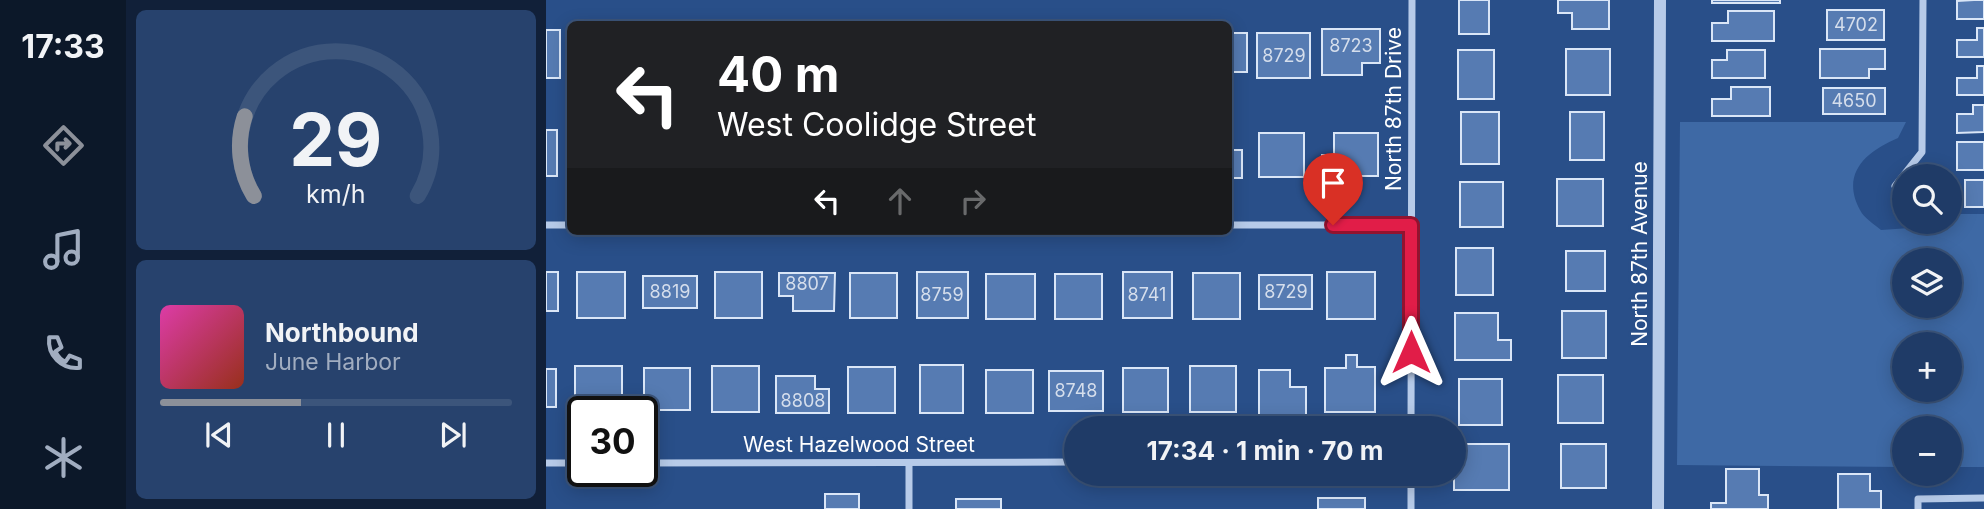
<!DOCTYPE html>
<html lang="en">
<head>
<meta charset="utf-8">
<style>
  :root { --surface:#1f3b67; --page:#27426d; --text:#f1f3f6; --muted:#a1adc0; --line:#3c557b; --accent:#8c9099 }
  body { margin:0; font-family:Inter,sans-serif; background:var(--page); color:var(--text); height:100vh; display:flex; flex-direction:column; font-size:26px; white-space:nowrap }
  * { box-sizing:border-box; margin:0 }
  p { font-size:23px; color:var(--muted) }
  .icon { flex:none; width:38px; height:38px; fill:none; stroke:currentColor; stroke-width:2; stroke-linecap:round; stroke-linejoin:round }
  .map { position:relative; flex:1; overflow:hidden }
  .drawer { display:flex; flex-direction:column; gap:10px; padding:10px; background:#112039; width:420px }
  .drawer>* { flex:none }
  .banner { position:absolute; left:21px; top:21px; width:665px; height:214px; border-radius:10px; box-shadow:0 4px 18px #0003,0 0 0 2px var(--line); background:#202124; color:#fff; overflow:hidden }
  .tools { position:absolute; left:1346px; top:164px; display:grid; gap:14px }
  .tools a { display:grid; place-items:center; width:70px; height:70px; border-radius:50%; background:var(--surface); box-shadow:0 4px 18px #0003,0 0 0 2px var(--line); font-size:35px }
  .speed { position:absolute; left:21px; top:396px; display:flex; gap:14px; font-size:35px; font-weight:700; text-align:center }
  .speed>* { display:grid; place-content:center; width:91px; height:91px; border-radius:50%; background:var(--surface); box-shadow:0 4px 18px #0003,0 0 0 2px var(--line); line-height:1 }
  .speed .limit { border:4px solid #111; border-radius:10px; background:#fff; color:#111 }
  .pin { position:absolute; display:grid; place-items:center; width:60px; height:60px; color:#fff; margin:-72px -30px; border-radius:50% 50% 50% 0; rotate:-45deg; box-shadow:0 0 7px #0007 }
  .pin .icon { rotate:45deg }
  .me { position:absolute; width:77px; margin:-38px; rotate:0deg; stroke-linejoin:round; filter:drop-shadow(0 0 5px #0008) }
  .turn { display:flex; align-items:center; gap:24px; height:147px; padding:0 35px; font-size:32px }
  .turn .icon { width:91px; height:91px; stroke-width:2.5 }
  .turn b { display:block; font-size:49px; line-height:60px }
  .lanes { display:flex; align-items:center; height:66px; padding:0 35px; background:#0003; justify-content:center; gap:35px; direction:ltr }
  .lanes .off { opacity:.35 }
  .drawer .tile { flex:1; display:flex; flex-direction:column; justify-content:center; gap:10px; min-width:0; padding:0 24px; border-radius:10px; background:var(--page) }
  .drawer .dial { align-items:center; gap:0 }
  .dial svg { height:182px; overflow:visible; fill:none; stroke:var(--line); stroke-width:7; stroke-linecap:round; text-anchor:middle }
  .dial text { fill:var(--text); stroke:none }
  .song { display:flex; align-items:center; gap:21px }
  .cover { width:84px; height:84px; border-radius:10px; background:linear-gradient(135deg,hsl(320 70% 55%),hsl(10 70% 35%)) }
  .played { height:7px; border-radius:4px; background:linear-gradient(90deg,var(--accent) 40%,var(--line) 40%) }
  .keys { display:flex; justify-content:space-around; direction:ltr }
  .trip { position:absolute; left:518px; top:416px; width:402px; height:70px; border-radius:35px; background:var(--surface); box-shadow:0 4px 18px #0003,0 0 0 2px var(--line); font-weight:700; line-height:70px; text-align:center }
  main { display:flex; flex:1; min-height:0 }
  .tab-bar { display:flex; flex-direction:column; width:126px; justify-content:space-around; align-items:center; background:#0c1829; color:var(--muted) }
  .tab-bar .icon { width:49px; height:49px }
  .tab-bar .active { color:var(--accent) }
  .tab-bar b { font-size:32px; color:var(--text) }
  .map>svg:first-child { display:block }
</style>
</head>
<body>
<main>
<nav class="tab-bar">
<b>17:33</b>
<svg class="icon active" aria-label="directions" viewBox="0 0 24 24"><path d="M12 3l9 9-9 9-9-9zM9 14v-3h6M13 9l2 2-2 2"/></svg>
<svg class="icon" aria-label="music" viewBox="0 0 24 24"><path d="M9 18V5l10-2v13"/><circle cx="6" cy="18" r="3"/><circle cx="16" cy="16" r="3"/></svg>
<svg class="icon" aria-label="phone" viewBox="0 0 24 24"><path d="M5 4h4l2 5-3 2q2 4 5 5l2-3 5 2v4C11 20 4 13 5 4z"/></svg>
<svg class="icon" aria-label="climate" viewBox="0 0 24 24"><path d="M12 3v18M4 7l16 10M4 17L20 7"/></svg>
</nav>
<section class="drawer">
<div class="tile dial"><svg viewBox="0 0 100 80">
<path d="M14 69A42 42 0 1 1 86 69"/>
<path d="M14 69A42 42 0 0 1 10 34" stroke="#8c9099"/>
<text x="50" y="56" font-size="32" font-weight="700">29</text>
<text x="50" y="72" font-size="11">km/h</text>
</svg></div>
<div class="tile">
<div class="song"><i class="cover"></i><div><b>Northbound</b><p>June Harbor</p></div></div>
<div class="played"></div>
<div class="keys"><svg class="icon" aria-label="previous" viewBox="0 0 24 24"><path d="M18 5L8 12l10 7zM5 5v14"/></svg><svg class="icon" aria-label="pause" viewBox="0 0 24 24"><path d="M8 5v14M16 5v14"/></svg><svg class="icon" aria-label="next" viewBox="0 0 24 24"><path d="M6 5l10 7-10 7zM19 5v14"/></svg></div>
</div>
</section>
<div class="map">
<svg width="1438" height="509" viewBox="0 0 1438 509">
  <rect width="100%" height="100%" fill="#294f89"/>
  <!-- green -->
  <path fill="#3e69a5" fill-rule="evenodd" d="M1134,122H1360L1352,138C1321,151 1294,173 1314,210C1318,218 1328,224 1335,230L1364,228L1372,222H1404V214H1438V467H1404V429H1358V467L1131,465ZM1358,261H1404V306H1358ZM1358,345H1404V390H1358Z"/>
  <!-- building -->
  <g fill="#567bb2" stroke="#dae6f7" stroke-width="2">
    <rect x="913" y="0" width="30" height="34"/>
    <polygon points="1012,0 1063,0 1063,29 1026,29 1026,13 1012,13"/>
    <rect x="1166" y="0" width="68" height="3"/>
    <polygon points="1428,0 1438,0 1438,19 1411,19 1411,1"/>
    <rect x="1281" y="10" width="57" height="30"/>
    <polygon points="1182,11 1228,11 1228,41 1166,41 1166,23 1182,23"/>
    <polygon points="1431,28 1438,28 1438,57 1411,57 1411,40 1431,40"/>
    <polygon points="776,29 834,29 834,63 816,63 816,75 776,75"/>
    <rect x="0" y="30" width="14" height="48"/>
    <rect x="682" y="33" width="19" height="39"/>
    <rect x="711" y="33" width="53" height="45"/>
    <rect x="1020" y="49" width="44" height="46"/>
    <polygon points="1274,49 1339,49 1339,69 1323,69 1323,78 1274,78"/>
    <rect x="912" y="50" width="36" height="49"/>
    <polygon points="1181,50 1219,50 1219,78 1166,78 1166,60 1181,60"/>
    <polygon points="1431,66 1438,66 1438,95 1411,95 1411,78 1431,78"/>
    <polygon points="1185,87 1224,87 1224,116 1166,116 1166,99 1185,99"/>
    <rect x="1277" y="88" width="62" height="26"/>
    <polygon points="1427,105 1438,105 1438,132 1411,133 1411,114 1427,114"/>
    <rect x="915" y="112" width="38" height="52"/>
    <rect x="1024" y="112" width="34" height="48"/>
    <rect x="0" y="130" width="11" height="46"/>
    <rect x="713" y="133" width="45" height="44"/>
    <polygon points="788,133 832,133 832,176 776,176 776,155 788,155"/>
    <rect x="1411" y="142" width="27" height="28"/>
    <rect x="682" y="150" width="14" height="28"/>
    <rect x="1011" y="179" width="46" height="47"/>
    <rect x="1419" y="180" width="19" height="27"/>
    <rect x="914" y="182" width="43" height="45"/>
    <rect x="910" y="248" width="37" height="47"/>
    <rect x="1020" y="251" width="39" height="40"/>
    <rect x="0" y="272" width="12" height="39"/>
    <rect x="31" y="272" width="48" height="46"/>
    <rect x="169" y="272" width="47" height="46"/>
    <rect x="371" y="272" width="51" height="46"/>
    <rect x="577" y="272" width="49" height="46"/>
    <rect x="781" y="272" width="48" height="47"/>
    <polygon points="233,273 289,273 288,311 247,311 247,296 233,296"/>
    <rect x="304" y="273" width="47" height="45"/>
    <rect x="647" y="273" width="47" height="46"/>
    <rect x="440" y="274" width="49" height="45"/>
    <rect x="509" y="274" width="47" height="45"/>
    <rect x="713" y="275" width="53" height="34"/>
    <rect x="97" y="276" width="54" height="32"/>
    <rect x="1016" y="311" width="44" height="47"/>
    <polygon points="909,313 952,313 952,340 965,340 965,360 909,360"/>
    <polygon points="800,355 811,355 811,367 829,367 829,412 779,412 779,368 800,368"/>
    <rect x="374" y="365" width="43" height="48"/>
    <polygon points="29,366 76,366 76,411 29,412"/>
    <rect x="166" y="366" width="47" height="46"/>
    <rect x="644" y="366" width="46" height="46"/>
    <rect x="302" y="367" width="47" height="46"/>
    <rect x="98" y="368" width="46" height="42"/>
    <rect x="577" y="368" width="45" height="44"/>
    <rect x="0" y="369" width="10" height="38"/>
    <rect x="440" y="370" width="47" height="43"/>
    <polygon points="713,370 744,370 744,387 760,387 760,415 713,415"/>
    <rect x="503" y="371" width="54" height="40"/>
    <rect x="1012" y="375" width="45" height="48"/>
    <polygon points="230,376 269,376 269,389 283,389 283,413 230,413"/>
    <rect x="913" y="379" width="43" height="46"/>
    <rect x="908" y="444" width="55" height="46"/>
    <rect x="1015" y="444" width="45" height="44"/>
    <polygon points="1180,469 1213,469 1213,495 1222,495 1222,509 1165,509 1165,503 1180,503"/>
    <polygon points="1292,474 1324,474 1324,491 1335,491 1335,509 1292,509"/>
    <rect x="279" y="494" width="34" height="15"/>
    <rect x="772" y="498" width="47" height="11"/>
    <rect x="410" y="499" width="45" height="10"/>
  </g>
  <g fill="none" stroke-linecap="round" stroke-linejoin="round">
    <!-- minor -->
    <g stroke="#b7cbe9" stroke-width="7">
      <polyline points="1349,186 1376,152 1377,0"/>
      <polyline points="0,225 24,225"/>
      <polyline points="682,225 865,225"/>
      <polyline points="865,429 866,0"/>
      <polyline points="0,463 37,463"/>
      <polyline points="96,463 530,462"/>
      <polyline points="363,463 363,509"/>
      <polyline points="865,509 865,474"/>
      <polyline points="1372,509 1372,499 1438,498"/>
    </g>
    <!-- tertiary -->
    <polyline stroke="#b7cbe9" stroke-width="12" points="1112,509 1114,0"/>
  </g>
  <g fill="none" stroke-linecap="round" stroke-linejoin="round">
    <defs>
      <polyline id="route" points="787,225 865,225 865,352"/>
    </defs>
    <!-- route casing -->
    <use href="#route" stroke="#92132f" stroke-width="18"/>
    <!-- route -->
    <use href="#route" stroke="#e11d48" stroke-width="12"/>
  </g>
  <g text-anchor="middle" stroke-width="5" stroke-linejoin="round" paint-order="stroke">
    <!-- number labels -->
    <g font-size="18" fill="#d5deec">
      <text x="1310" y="31">4702</text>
      <text x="805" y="52">8723</text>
      <text x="738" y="62">8729</text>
      <text x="1308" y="107">4650</text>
      <text x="261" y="290">8807</text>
      <text x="124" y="298">8819</text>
      <text x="740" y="298">8729</text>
      <text x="396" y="301">8759</text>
      <text x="601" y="301">8741</text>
      <text x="530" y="397">8748</text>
      <text x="257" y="407">8808</text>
    </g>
    <!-- street labels -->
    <g font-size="21" fill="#fff" stroke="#294f89">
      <text transform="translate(848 109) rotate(-90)" y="7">North 87th Drive</text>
      <text transform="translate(1094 254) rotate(-90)" y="7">North 87th Avenue</text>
      <text x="313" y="452">West Hazelwood Street</text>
    </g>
  </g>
</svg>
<div class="tools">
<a><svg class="icon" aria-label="search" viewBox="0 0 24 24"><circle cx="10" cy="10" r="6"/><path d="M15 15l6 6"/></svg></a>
<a><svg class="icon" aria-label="layers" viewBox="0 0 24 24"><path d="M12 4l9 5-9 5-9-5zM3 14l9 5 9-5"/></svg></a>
<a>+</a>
<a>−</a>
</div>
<div class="speed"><div class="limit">30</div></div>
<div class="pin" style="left:787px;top:225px;background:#d93025"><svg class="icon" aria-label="arrive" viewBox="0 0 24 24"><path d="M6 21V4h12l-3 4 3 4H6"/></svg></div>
<svg class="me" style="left:865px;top:352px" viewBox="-20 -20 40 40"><path d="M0-17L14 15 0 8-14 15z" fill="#e11d48" stroke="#fff" stroke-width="4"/></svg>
<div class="trip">17:34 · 1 min · 70 m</div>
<div class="banner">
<div class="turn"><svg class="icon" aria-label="left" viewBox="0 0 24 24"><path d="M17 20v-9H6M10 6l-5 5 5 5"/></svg><div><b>40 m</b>West Coolidge Street</div></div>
<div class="lanes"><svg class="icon" aria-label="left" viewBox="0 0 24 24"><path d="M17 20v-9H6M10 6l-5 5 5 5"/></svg><svg class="icon off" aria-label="ahead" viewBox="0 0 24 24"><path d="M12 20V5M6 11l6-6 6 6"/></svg><svg class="icon off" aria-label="right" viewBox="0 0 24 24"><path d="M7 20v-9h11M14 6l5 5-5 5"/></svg></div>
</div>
</div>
</main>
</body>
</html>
